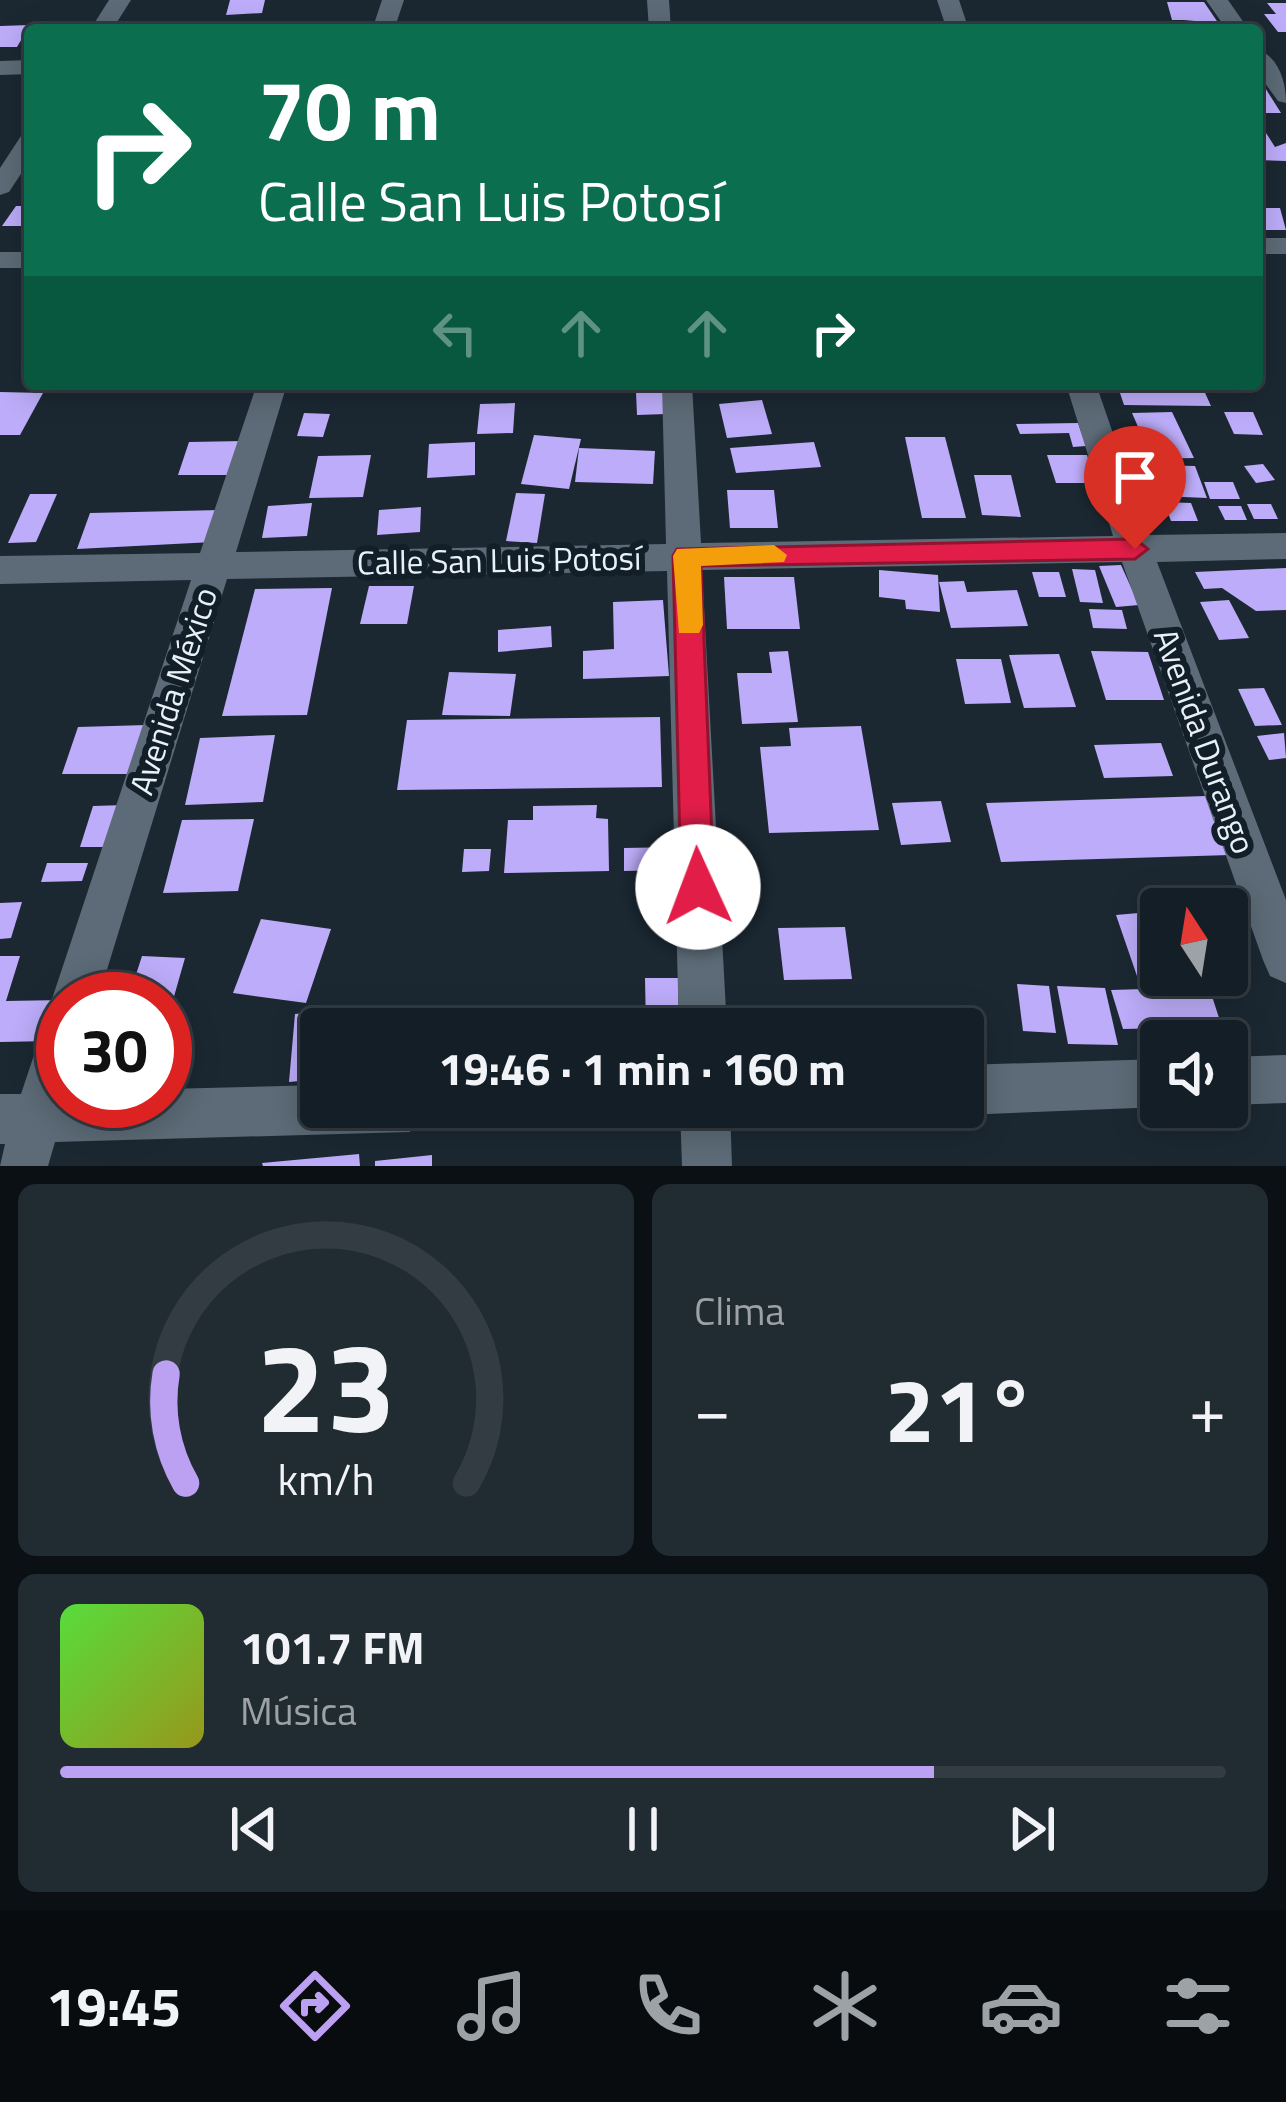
<!DOCTYPE html>
<html lang="es">
<head>
<meta charset="utf-8">
<style>
  :root { --surface:#141e26; --page:#212b32; --text:#f1f3f6; --muted:#9da2a7; --line:#333c43; --accent:#bca0f2 }
  body { margin:0; font-family:"Titillium Web",sans-serif; background:var(--page); color:var(--text); height:100vh; display:flex; flex-direction:column; font-size:45px; white-space:nowrap }
  * { box-sizing:border-box; margin:0 }
  p { font-size:39px; color:var(--muted) }
  .icon { flex:none; width:66px; height:66px; fill:none; stroke:currentColor; stroke-width:2; stroke-linecap:round; stroke-linejoin:round }
  .map { position:relative; height:1166px; overflow:hidden }
  .sheet { display:flex; flex-direction:column; gap:18px; padding:18px; background:#0b1015; flex:1 }
  .sheet>* { flex:none }
  .hud { position:absolute; left:24px; top:24px; width:1239px; height:366px; border-radius:12px; box-shadow:0 6px 30px #0003,0 0 0 3px var(--line); background:#0b6e4f; color:#fff; overflow:hidden }
  .needle { width:78px; rotate:348deg }
  .buttons { position:absolute; left:1140px; top:888px; display:grid; gap:24px }
  .buttons a { display:grid; place-items:center; width:108px; height:108px; border-radius:12px; background:var(--surface); box-shadow:0 6px 30px #0003,0 0 0 3px var(--line); font-size:60px }
  .speed { position:absolute; left:36px; top:972px; display:flex; gap:24px; font-size:60px; font-weight:700; text-align:center }
  .speed>* { display:grid; place-content:center; width:156px; height:156px; border-radius:50%; background:var(--surface); box-shadow:0 6px 30px #0003,0 0 0 3px var(--line); line-height:1 }
  .speed .limit { border:18px solid #d22; background:#fff; color:#111 }
  .pin { position:absolute; display:grid; place-items:center; width:102px; height:102px; color:#fff; margin:-123px -51px; border-radius:50% 50% 50% 0; rotate:-45deg; box-shadow:0 0 12px #0007 }
  .pin .icon { rotate:45deg }
  .me { position:absolute; width:132px; margin:-66px; rotate:358deg; stroke-linejoin:round; filter:drop-shadow(0 0 9px #0008) }
  .turn { display:flex; align-items:center; gap:42px; height:252px; padding:0 36px; font-size:54px }
  .turn .icon { width:156px; height:156px; stroke-width:2.5 }
  .turn b { display:block; font-size:84px; line-height:102px }
  .lanes { display:flex; align-items:center; height:114px; padding:0 36px; background:#0003; justify-content:center; gap:60px; direction:ltr }
  .lanes .off { opacity:.35 }
  .big { font-size:90px; font-weight:700; line-height:1.1 }
  .sheet .widget { flex:1; display:flex; flex-direction:column; justify-content:center; gap:18px; min-width:0; padding:0 42px; border-radius:18px; background:var(--page) }
  .sheet .dial { align-items:center; gap:0 }
  .dial svg { height:312px; overflow:visible; fill:none; stroke:var(--line); stroke-width:7; stroke-linecap:round; text-anchor:middle }
  .dial text { fill:var(--text); stroke:none }
  .song { display:flex; align-items:center; gap:36px }
  .cover { width:144px; height:144px; border-radius:18px; background:linear-gradient(135deg,hsl(110 70% 55%),hsl(60 70% 35%)) }
  .played { height:12px; border-radius:6px; background:linear-gradient(90deg,var(--accent) 75%,var(--line) 75%) }
  .keys { display:flex; justify-content:space-around; direction:ltr }
  .heat { display:flex; justify-content:space-between; align-items:center; font-size:66px; direction:ltr }
  .sheet .tiles { flex:1; display:grid; gap:18px; grid-template-columns:1fr 1fr }
  .widget:last-child { grid-column:span 2 }
  .trip { position:absolute; left:300px; top:1008px; width:684px; height:120px; border-radius:12px; background:var(--surface); box-shadow:0 6px 30px #0003,0 0 0 3px var(--line); font-weight:700; line-height:120px; text-align:center }
  .tabs { display:flex; height:192px; justify-content:space-around; align-items:center; background:#080c0f; color:var(--muted) }
  .tabs .icon { width:84px; height:84px }
  .tabs .on { color:var(--accent) }
  .tabs b { font-size:54px; color:var(--text) }
  .map>svg:first-child { display:block }
</style>
</head>
<body>
<div class="map">
<svg width="1286" height="1166" viewBox="0 0 1286 1166">
  <rect width="100%" height="100%" fill="#1b2832"/>
  <!-- building -->
  <g fill="#bdacf9">
    <polygon points="230,0 265,0 262,13 226,15"/>
    <polygon points="1167,2 1204,2 1223,30 1179,30 1173,22 1195,20 1172,20"/>
    <polygon points="1267,3 1286,3 1286,32 1278,32 1264,14 1276,14"/>
    <polygon points="30,25 17,47 0,47 0,26"/>
    <polygon points="1257,75 1281,113 1257,113"/>
    <polygon points="1257,132 1266,133 1275,147 1286,143 1286,161 1257,160"/>
    <polygon points="16,206 30,206 25,226 2,226"/>
    <polygon points="1257,208 1280,208 1286,230 1259,230"/>
    <polygon points="1117,384 1201,384 1211,406 1124,405"/>
    <polygon points="665,391 666,414 637,415 636,392"/>
    <polygon points="0,392 43,393 20,435 0,435"/>
    <polygon points="762,400 772,434 727,438 719,404"/>
    <polygon points="515,403 513,433 477,434 480,404"/>
    <polygon points="1172,412 1194,458 1152,459 1132,413"/>
    <polygon points="1224,412 1253,412 1263,435 1234,434"/>
    <polygon points="304,413 330,414 323,437 297,436"/>
    <polygon points="1078,423 1086,446 1073,447 1069,433 1020,434 1016,424"/>
    <polygon points="534,435 581,439 569,489 521,484"/>
    <polygon points="905,437 945,437 966,518 922,518"/>
    <polygon points="244,441 235,475 178,475 189,442"/>
    <polygon points="475,442 475,475 427,478 429,444"/>
    <polygon points="814,442 821,467 736,473 730,448"/>
    <polygon points="579,448 655,451 653,484 575,482"/>
    <polygon points="371,455 363,497 309,498 318,456"/>
    <polygon points="1047,455 1087,455 1096,483 1056,483"/>
    <polygon points="1263,464 1275,480 1256,483 1244,466"/>
    <polygon points="1149,465 1195,466 1207,498 1160,496"/>
    <polygon points="974,475 1011,475 1021,517 982,515"/>
    <polygon points="1204,482 1233,482 1240,499 1210,499"/>
    <polygon points="727,490 774,490 778,528 730,528"/>
    <polygon points="516,493 545,494 537,543 506,541"/>
    <polygon points="30,494 57,494 36,542 8,543"/>
    <polygon points="1164,502 1191,503 1198,521 1171,521"/>
    <polygon points="312,503 307,536 262,538 268,506"/>
    <polygon points="1247,504 1271,504 1278,519 1254,519"/>
    <polygon points="1218,506 1241,506 1247,520 1225,520"/>
    <polygon points="421,507 420,532 377,535 379,510"/>
    <polygon points="221,510 213,542 77,549 90,513"/>
    <polygon points="1121,565 1139,605 1116,607 1099,566"/>
    <polygon points="1286,568 1286,610 1256,611 1222,588 1204,589 1195,572"/>
    <polygon points="1072,569 1095,570 1103,603 1080,602"/>
    <polygon points="879,570 938,575 940,612 906,609 905,600 879,597"/>
    <polygon points="1032,572 1059,572 1066,597 1039,597"/>
    <polygon points="724,577 794,577 800,629 727,629"/>
    <polygon points="964,581 967,592 1017,590 1028,626 951,628 939,582"/>
    <polygon points="369,586 414,586 407,624 360,624"/>
    <polygon points="332,588 307,715 222,716 255,589"/>
    <polygon points="663,600 669,676 583,679 583,651 614,649 613,602"/>
    <polygon points="1229,600 1249,638 1219,640 1200,602"/>
    <polygon points="1089,609 1122,610 1127,629 1093,628"/>
    <polygon points="551,626 552,647 498,652 498,630"/>
    <polygon points="788,651 798,722 742,724 737,673 772,673 769,652"/>
    <polygon points="1091,651 1148,652 1164,700 1106,700"/>
    <polygon points="1059,654 1076,707 1024,708 1009,655"/>
    <polygon points="956,659 1001,659 1011,703 965,704"/>
    <polygon points="449,672 516,674 510,716 442,715"/>
    <polygon points="1264,688 1282,725 1255,726 1238,689"/>
    <polygon points="660,717 662,787 397,790 407,720"/>
    <polygon points="147,725 133,774 62,774 78,727"/>
    <polygon points="861,726 879,830 769,833 760,747 791,746 789,728"/>
    <polygon points="1284,733 1286,758 1269,760 1257,736"/>
    <polygon points="275,735 263,802 185,805 200,738"/>
    <polygon points="1161,743 1173,776 1104,778 1094,745"/>
    <polygon points="1206,796 1230,855 1001,862 986,803"/>
    <polygon points="941,801 951,842 901,845 892,803"/>
    <polygon points="125,805 113,847 80,847 93,806"/>
    <polygon points="597,805 596,818 608,819 609,871 504,873 508,820 533,820 533,806"/>
    <polygon points="254,819 238,891 163,893 182,820"/>
    <polygon points="675,847 676,870 624,871 624,848"/>
    <polygon points="464,849 491,849 489,871 462,872"/>
    <polygon points="47,863 88,863 82,881 41,882"/>
    <polygon points="22,902 11,938 0,939 0,903"/>
    <polygon points="1161,911 1161,978 1138,979 1116,915"/>
    <polygon points="261,919 331,929 306,1003 233,993"/>
    <polygon points="845,927 852,979 784,980 778,928"/>
    <polygon points="0,956 20,956 6,1001 63,1000 52,1041 0,1042"/>
    <polygon points="142,956 185,958 171,1007 165,1007 165,999 128,999"/>
    <polygon points="645,978 678,978 679,1029 646,1029"/>
    <polygon points="1017,984 1049,986 1056,1033 1023,1031"/>
    <polygon points="1057,986 1105,988 1118,1045 1068,1044"/>
    <polygon points="1209,987 1222,1027 1123,1029 1111,990"/>
    <polygon points="376,1006 375,1029 321,1029 321,1079 289,1082 295,1014"/>
    <polygon points="359,1154 360,1166 263,1166 262,1163"/>
    <polygon points="432,1155 432,1166 375,1166 375,1161"/>
  </g>
  <g fill="none" stroke-linecap="round" stroke-linejoin="round">
    <!-- minor -->
    <g fill="#5c6b77" fill-rule="evenodd">
      <polygon points="109,0 131,0 112,30 90,30"/>
      <polygon points="382,0 404,0 394,30 372,30"/>
      <polygon points="647,0 669,0 671,30 649,30"/>
      <polygon points="937,0 959,0 969,30 947,30"/>
      <polygon points="1206,0 1228,0 1249,30 1227,30"/>
      <path d="M1257,49C1279,57 1286,82 1286,103L1278,101L1257,72Z"/>
      <polygon points="30,60 30,74 0,75 0,61"/>
      <polygon points="30,134 30,160 9,192 0,195 0,168 21,136"/>
      <rect x="1257" y="238" width="29" height="16"/>
      <rect x="0" y="252" width="30" height="16"/>
      <polygon points="257,384 287,384 236,552 666,544 662,384 692,384 701,543 1113,536 1066,384 1096,384 1148,535 1286,533 1286,559 1157,562 1286,900 1286,983 1270,976 1263,960 1122,562 702,570 727,1029 679,1029 667,571 227,579 98,999 63,999 63,1101 165,1101 165,1089 321,1085 321,1107 434,1107 426,1124 409,1132 55,1142 48,1166 0,1166 5,1144 0,1144 0,1094 21,1094 46,1019 58,1014 52,999 191,580 0,584 0,556 200,553"/>
      <polygon points="1286,1055 1286,1103 1227,1105 1227,1057"/>
      <polygon points="1161,1059 1161,1107 963,1115 946,1107 963,1107 963,1065"/>
      <polygon points="680,1107 730,1107 732,1166 682,1166"/>
    </g>
  </g>
  <!-- route -->
  <polygon fill="#e11d48" stroke="#92132f" stroke-width="3" points="1135,539 1148,549 1135,559 701,566 714,887 710,898 698,903 686,898 681,887 673,556 677,549"/>
  <!-- slow -->
  <polygon fill="#f59e0b" points="774,545 787,555 784,562 701,566 703,625 699,633 679,633 673,556 677,549"/>
  <g text-anchor="middle" stroke-width="12" stroke-linejoin="round" paint-order="stroke">
    <!-- street labels -->
    <g font-size="33" fill="#e8f1f8" stroke="#121f28">
      <text transform="translate(499 560) rotate(-1)" y="12">Calle San Luis Potosí</text>
      <text transform="translate(173 691) rotate(-72)" y="12">Avenida México</text>
      <text transform="translate(1205 741) rotate(70)" y="12">Avenida Durango</text>
    </g>
  </g>
</svg>
<div class="buttons">
<a><svg class="needle" viewBox="-14 -14 28 28"><path d="M0-13l5 13h-10z" fill="#e53935"/><path d="M0 13l5-13h-10z" fill="#9da2a7"/></svg></a>
<a><svg class="icon" aria-label="sound" viewBox="0 0 24 24"><path d="M4 9h4l5-4v14l-5-4H4zM17 9q2 3 0 6"/></svg></a>
</div>
<div class="speed"><div class="limit">30</div></div>
<div class="pin" style="left:1135px;top:549px;background:#d93025"><svg class="icon" aria-label="arrive" viewBox="0 0 24 24"><path d="M6 21V4h12l-3 4 3 4H6"/></svg></div>
<svg class="me" style="left:698px;top:887px" viewBox="-20 -20 40 40"><circle r="19" fill="#fff"/><path d="M0-13L10 11 0 6-10 11z" fill="#e11d48"/></svg>
<div class="trip">19:46 · 1 min · 160 m</div>
<div class="hud">
<div class="turn"><svg class="icon" aria-label="right" viewBox="0 0 24 24"><path d="M7 20v-9h11M14 6l5 5-5 5"/></svg><div><b>70 m</b>Calle San Luis Potosí</div></div>
<div class="lanes"><svg class="icon off" aria-label="left" viewBox="0 0 24 24"><path d="M17 20v-9H6M10 6l-5 5 5 5"/></svg><svg class="icon off" aria-label="ahead" viewBox="0 0 24 24"><path d="M12 20V5M6 11l6-6 6 6"/></svg><svg class="icon off" aria-label="ahead" viewBox="0 0 24 24"><path d="M12 20V5M6 11l6-6 6 6"/></svg><svg class="icon" aria-label="right" viewBox="0 0 24 24"><path d="M7 20v-9h11M14 6l5 5-5 5"/></svg></div>
</div>
</div>
<section class="sheet">
<div class="tiles">
<div class="widget dial"><svg viewBox="0 0 100 80">
<path d="M14 69A42 42 0 1 1 86 69"/>
<path d="M14 69A42 42 0 0 1 9 41" stroke="#bca0f2"/>
<text x="50" y="56" font-size="32" font-weight="700">23</text>
<text x="50" y="72" font-size="11">km/h</text>
</svg></div>
<div class="widget"><p>Clima</p>
<div class="heat"><a>−</a><b class="big">21°</b><a>+</a></div>
</div>
<div class="widget">
<div class="song"><i class="cover"></i><div><b>101.7 FM</b><p>Música</p></div></div>
<div class="played"></div>
<div class="keys"><svg class="icon" aria-label="previous" viewBox="0 0 24 24"><path d="M18 5L8 12l10 7zM5 5v14"/></svg><svg class="icon" aria-label="pause" viewBox="0 0 24 24"><path d="M8 5v14M16 5v14"/></svg><svg class="icon" aria-label="next" viewBox="0 0 24 24"><path d="M6 5l10 7-10 7zM19 5v14"/></svg></div>
</div>
</div>
</section>
<nav class="tabs">
<b>19:45</b>
<svg class="icon on" aria-label="directions" viewBox="0 0 24 24"><path d="M12 3l9 9-9 9-9-9zM9 14v-3h6M13 9l2 2-2 2"/></svg>
<svg class="icon" aria-label="music" viewBox="0 0 24 24"><path d="M9 18V5l10-2v13"/><circle cx="6" cy="18" r="3"/><circle cx="16" cy="16" r="3"/></svg>
<svg class="icon" aria-label="phone" viewBox="0 0 24 24"><path d="M5 4h4l2 5-3 2q2 4 5 5l2-3 5 2v4C11 20 4 13 5 4z"/></svg>
<svg class="icon" aria-label="climate" viewBox="0 0 24 24"><path d="M12 3v18M4 7l16 10M4 17L20 7"/></svg>
<svg class="icon" aria-label="car" viewBox="0 0 24 24"><path d="M5 17H2v-5l4-1 3-4h7l3 4 3 1v5h-3M9 17h6M6 11h13"/><circle cx="7" cy="17" r="2"/><circle cx="17" cy="17" r="2"/></svg>
<svg class="icon" aria-label="filters" viewBox="0 0 24 24"><path d="M4 7h16M4 17h16"/><circle cx="9" cy="7" r="2"/><circle cx="15" cy="17" r="2"/></svg>
</nav>
</body>
</html>
